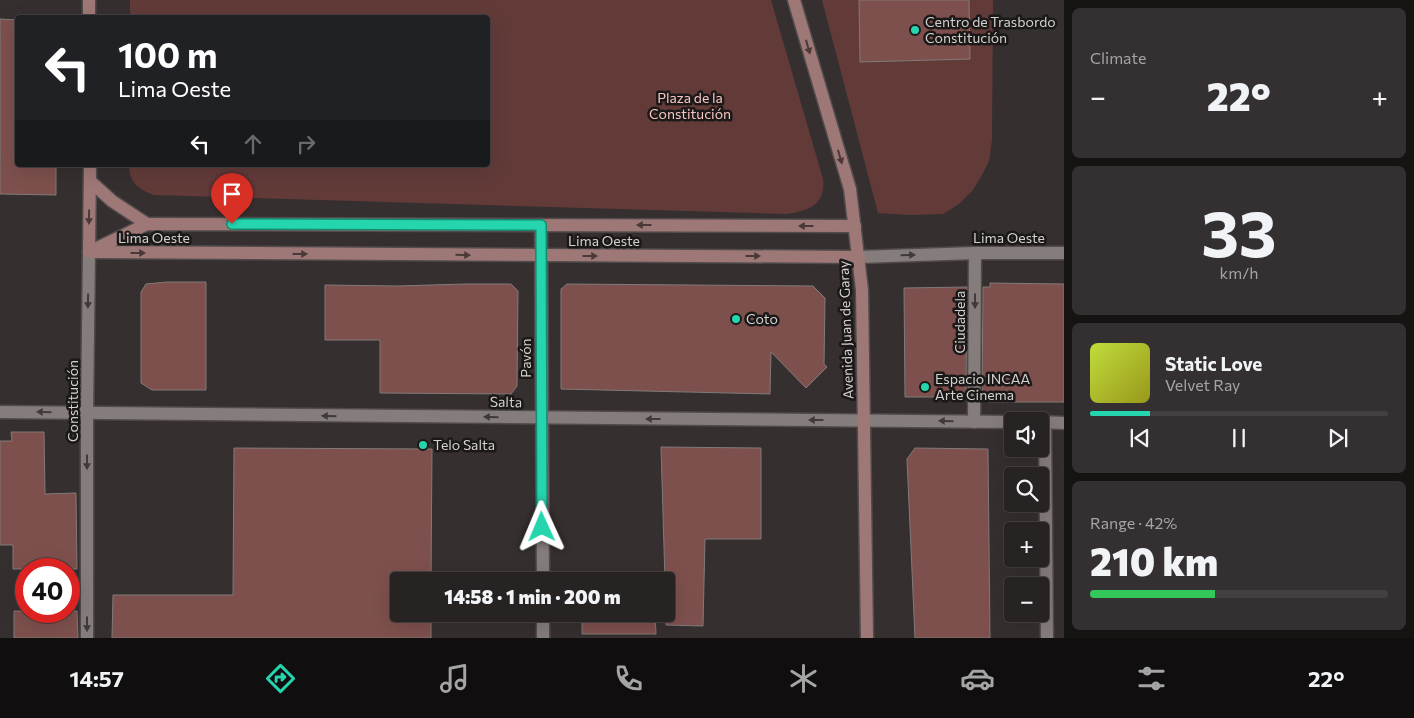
<!DOCTYPE html>
<html lang="en">
<head>
<meta charset="utf-8">
<style>
  :root { --surface:#282323; --page:#342f30; --text:#f1f3f6; --muted:#a5a4a6; --line:#444041; --accent:#24d5ae }
  body { margin:0; font-family:Commissioner,sans-serif; background:var(--page); color:var(--text); height:100vh; display:flex; flex-direction:column; font-size:19px; white-space:nowrap }
  * { box-sizing:border-box; margin:0 }
  p { font-size:16px; color:var(--muted) }
  .icon { flex:none; width:28px; height:28px; fill:none; stroke:currentColor; stroke-width:2; stroke-linecap:round; stroke-linejoin:round }
  .map { position:relative; flex:1; overflow:hidden }
  .panel { display:flex; flex-direction:column; gap:8px; padding:8px; background:#161313; width:350px }
  .panel>* { flex:none }
  .hud { position:absolute; left:15px; top:15px; width:475px; height:152px; border-radius:5px; box-shadow:0 5px 20px #0002,0 0 0 1px var(--line); background:#202124; color:#fff; overflow:hidden }
  .fabs { position:absolute; left:1004px; top:412px; display:grid; gap:10px }
  .fabs a { display:grid; place-items:center; width:45px; height:45px; border-radius:5px; background:var(--surface); box-shadow:0 5px 20px #0002,0 0 0 1px var(--line); font-size:25px }
  .speed { position:absolute; left:15px; top:558px; display:flex; gap:10px; font-size:25px; font-weight:700; text-align:center }
  .speed>* { display:grid; place-content:center; width:65px; height:65px; border-radius:50%; background:var(--surface); box-shadow:0 5px 20px #0002,0 0 0 1px var(--line); line-height:1 }
  .speed .limit { border:8px solid #d22; background:#fff; color:#111 }
  .pin { position:absolute; display:grid; place-items:center; width:42px; height:42px; color:#fff; margin:-51px -21px; border-radius:50% 50% 50% 0; rotate:-45deg; box-shadow:0 0 5px #0007 }
  .pin .icon { rotate:45deg }
  .me { position:absolute; width:55px; margin:-28px; rotate:359deg; stroke-linejoin:round; filter:drop-shadow(0 0 4px #0008) }
  .turn { display:flex; align-items:center; gap:18px; height:105px; padding:0 20px; font-size:22px }
  .turn .icon { width:65px; height:65px; stroke-width:2.5 }
  .turn b { display:block; font-size:35px; line-height:42px }
  .lanes { display:flex; align-items:center; height:48px; padding:0 20px; background:#0003; justify-content:center; gap:25px; direction:ltr }
  .lanes .off { opacity:.35 }
  .big { font-size:38px; font-weight:800; line-height:1.1 }
  .panel .tile { flex:1; display:flex; flex-direction:column; justify-content:center; gap:8px; min-width:0; padding:0 18px; border-radius:8px; background:var(--page) }
  .panel .dial { align-items:center; gap:0 }
  .dial b { font-size:65px; line-height:1 }
  .song { display:flex; align-items:center; gap:15px }
  .cover { width:60px; height:60px; border-radius:8px; background:linear-gradient(135deg,hsl(70 70% 55%),hsl(60 70% 35%)) }
  .played { height:5px; border-radius:2px; background:linear-gradient(90deg,var(--accent) 20%,var(--line) 20%) }
  .keys { display:flex; justify-content:space-around; direction:ltr }
  .heat { display:flex; justify-content:space-between; align-items:center; font-size:28px; direction:ltr }
  .charge { height:8px; border-radius:4px; background:linear-gradient(90deg,#34c759 42%,var(--line) 0) }
  .trip { position:absolute; left:390px; top:572px; width:285px; height:50px; border-radius:5px; background:var(--surface); box-shadow:0 5px 20px #0002,0 0 0 1px var(--line); font-weight:800; line-height:50px; text-align:center }
  .dock { display:flex; height:80px; justify-content:space-around; align-items:center; background:#100e0e; color:var(--muted) }
  .dock .icon { width:35px; height:35px }
  .dock .active { color:var(--accent) }
  .dock b { font-size:22px; color:var(--text) }
  main { display:flex; flex:1; min-height:0 }
  .map>svg:first-child { display:block }
</style>
</head>
<body>
<main>
<div class="map">
<svg width="1064" height="638" viewBox="0 0 1064 638">
  <rect width="100%" height="100%" fill="#362f2f"/>
  <!-- green -->
  <g fill="#623b39">
    <path d="M130,0H771L823,179C826,205 808,211 786,214L154,195C138,189 129,182 129,165H488V18H130Z"/>
    <polygon points="822,0 993,0 992,140 989,161 983,173 973,190 959,204 943,214 911,215 878,213"/>
  </g>
  <!-- building -->
  <g fill="#7d504d" stroke="#827a79">
    <polygon points="859,0 969,0 970,59 860,62"/>
    <polygon points="0,19 18,20 18,165 56,165 56,195 0,194"/>
    <polygon points="167,282 206,282 206,390 152,390 141,383 141,292 146,284"/>
    <polygon points="990,283 1064,284 1064,402 989,402 989,397 982,397 983,287 990,287"/>
    <polygon points="465,284 511,284 518,291 517,386 511,394 380,393 380,340 325,340 325,285 397,286"/>
    <polygon points="567,284 813,286 825,298 824,364 827,367 806,388 771,352 770,394 561,389 561,289"/>
    <polygon points="967,287 966,397 905,397 904,288"/>
    <polygon points="11,432 44,432 45,494 76,493 77,569 13,569 13,545 0,545 0,441 12,441"/>
    <polygon points="661,447 761,448 761,539 705,539 703,626 666,625 666,581 665,581"/>
    <polygon points="234,448 432,449 431,581 399,581 399,614 431,614 431,638 112,638 113,595 233,595"/>
    <polygon points="915,448 988,449 990,638 915,638 907,459"/>
    <polygon points="14,611 77,611 78,638 14,638"/>
    <polygon points="582,614 655,614 656,634 582,634"/>
  </g>
  <g fill="none" stroke-linecap="round" stroke-linejoin="round">
    <defs>
      <g id="minor">
        <polyline points="974,422 975,253"/>
        <polyline points="1045,422 1047,638"/>
        <polyline points="87,638 87,413"/>
      </g>
      <g id="tertiary">
        <polyline points="541,225 543,581"/>
        <polyline points="859,257 975,253 1064,253"/>
        <polyline points="0,412 1012,422"/>
        <polyline points="87,413 89,252"/>
        <polyline points="1040,422 1064,423"/>
        <polyline points="543,614 543,638"/>
      </g>
      <g id="secondary">
        <polyline points="89,0 89,18"/>
        <polyline points="794,0 850,189 862,290 867,638"/>
        <polyline points="90,181 112,201 147,224"/>
        <polyline points="89,252 147,224 855,226"/>
        <polyline points="89,252 90,165"/>
        <polyline points="92,252 859,257"/>
      </g>
    </defs>
    <!-- minor casing -->
    <use href="#minor" stroke="#514b4b" stroke-width="15"/>
    <!-- tertiary casing -->
    <use href="#tertiary" stroke="#514b4b" stroke-width="15"/>
    <!-- secondary casing -->
    <use href="#secondary" stroke="#514b4b" stroke-width="15"/>
    <!-- minor -->
    <use href="#minor" stroke="#857d7c" stroke-width="12"/>
    <!-- tertiary -->
    <use href="#tertiary" stroke="#857d7c" stroke-width="12"/>
    <!-- secondary -->
    <use href="#secondary" stroke="#9e7876" stroke-width="12"/>
  </g>
  <!-- one-way arrows -->
  <defs><path id="oneway-solid" d="M-6-.8H1V-3.2L6.5 0L1 3.2V.8H-6Z" transform="scale(1.25)"/></defs>
  <g fill="#493a39">
    <use href="#oneway-solid" transform="translate(808 47) rotate(74)"/>
    <use href="#oneway-solid" transform="translate(840 157) rotate(74)"/>
    <use href="#oneway-solid" transform="translate(89 217) rotate(91)"/>
    <use href="#oneway-solid" transform="translate(644 225) rotate(-180)"/>
    <use href="#oneway-solid" transform="translate(806 226) rotate(-180)"/>
    <use href="#oneway-solid" transform="translate(138 253)"/>
    <use href="#oneway-solid" transform="translate(300 254)"/>
    <use href="#oneway-solid" transform="translate(463 255) rotate(1)"/>
    <use href="#oneway-solid" transform="translate(590 256)"/>
    <use href="#oneway-solid" transform="translate(753 256)"/>
  </g>
  <g fill="#403b3b">
    <use href="#oneway-solid" transform="translate(908 255) rotate(-2)"/>
    <use href="#oneway-solid" transform="translate(88 301) rotate(91)"/>
    <use href="#oneway-solid" transform="translate(975 301) rotate(90)"/>
    <use href="#oneway-solid" transform="translate(44 412) rotate(-179)"/>
    <use href="#oneway-solid" transform="translate(329 416) rotate(-179)"/>
    <use href="#oneway-solid" transform="translate(491 417) rotate(-179)"/>
    <use href="#oneway-solid" transform="translate(653 419) rotate(-180)"/>
    <use href="#oneway-solid" transform="translate(816 420) rotate(-180)"/>
    <use href="#oneway-solid" transform="translate(946 421) rotate(-179)"/>
    <use href="#oneway-solid" transform="translate(87 462) rotate(90)"/>
    <use href="#oneway-solid" transform="translate(87 624) rotate(90)"/>
  </g>
  <g fill="none" stroke-linecap="round" stroke-linejoin="round">
    <defs>
      <polyline id="route" points="232,224 541,225 542,527"/>
    </defs>
    <!-- route casing -->
    <use href="#route" stroke="#178a71" stroke-width="12"/>
    <!-- route -->
    <use href="#route" stroke="#24d5ae" stroke-width="9"/>
  </g>
  <!-- markers -->
  <g fill="#24d5ae" stroke="#1b1818" stroke-width="2">
    <circle cx="915" cy="30" r="5"/>
    <circle cx="736" cy="319" r="5"/>
    <circle cx="925" cy="387" r="5"/>
    <circle cx="423" cy="445" r="5"/>
  </g>
  <g text-anchor="middle" stroke-width="5" stroke-linejoin="round" paint-order="stroke">
    <!-- poi labels -->
    <g font-size="14" fill="#d5d0d0" stroke="#1b1818" text-anchor="start">
      <text x="925" y="27">Centro de Trasbordo<tspan x="925" dy="16">Constitución</tspan></text>
      <text x="746" y="324">Coto</text>
      <text x="935" y="384">Espacio INCAA<tspan x="935" dy="16">Arte Cinema</tspan></text>
      <text x="433" y="450">Telo Salta</text>
    </g>
    <!-- park labels -->
    <g font-size="14" fill="#f5c5c1" stroke="#1b1818">
      <text x="690" y="103">Plaza de la<tspan x="690" dy="16">Constitución</tspan></text>
    </g>
    <!-- street labels -->
    <g font-size="14" fill="#d5d0d0" stroke="#1b1818">
      <text x="154" y="243">Lima Oeste</text>
      <text x="1009" y="243">Lima Oeste</text>
      <text x="604" y="246">Lima Oeste</text>
      <text transform="translate(960 322) rotate(-90)" y="5">Ciudadela</text>
      <text transform="translate(846 330) rotate(-92)" y="5">Avenida Juan de Garay</text>
      <text transform="translate(526 358) rotate(-90)" y="5">Pavón</text>
      <text transform="translate(73 401) rotate(-90)" y="5">Constitución</text>
      <text transform="translate(506 402) rotate(1)" y="5">Salta</text>
    </g>
  </g>
</svg>
<div class="fabs">
<a><svg class="icon" aria-label="sound" viewBox="0 0 24 24"><path d="M4 9h4l5-4v14l-5-4H4zM17 9q2 3 0 6"/></svg></a>
<a><svg class="icon" aria-label="search" viewBox="0 0 24 24"><circle cx="10" cy="10" r="6"/><path d="M15 15l6 6"/></svg></a>
<a>+</a>
<a>−</a>
</div>
<div class="speed"><div class="limit">40</div></div>
<div class="pin" style="left:232px;top:224px;background:#d93025"><svg class="icon" aria-label="arrive" viewBox="0 0 24 24"><path d="M6 21V4h12l-3 4 3 4H6"/></svg></div>
<svg class="me" style="left:542px;top:527px" viewBox="-20 -20 40 40"><path d="M0-17L14 15 0 8-14 15z" fill="#24d5ae" stroke="#fff" stroke-width="4"/></svg>
<div class="trip">14:58 · 1 min · 200 m</div>
<div class="hud">
<div class="turn"><svg class="icon" aria-label="left" viewBox="0 0 24 24"><path d="M17 20v-9H6M10 6l-5 5 5 5"/></svg><div><b>100 m</b>Lima Oeste</div></div>
<div class="lanes"><svg class="icon" aria-label="left" viewBox="0 0 24 24"><path d="M17 20v-9H6M10 6l-5 5 5 5"/></svg><svg class="icon off" aria-label="ahead" viewBox="0 0 24 24"><path d="M12 20V5M6 11l6-6 6 6"/></svg><svg class="icon off" aria-label="right" viewBox="0 0 24 24"><path d="M7 20v-9h11M14 6l5 5-5 5"/></svg></div>
</div>
</div>
<section class="panel">
<div class="tile"><p>Climate</p>
<div class="heat"><a>−</a><b class="big">22°</b><a>+</a></div>
</div>
<div class="tile dial"><b>33</b><p>km/h</p></div>
<div class="tile">
<div class="song"><i class="cover"></i><div><b>Static Love</b><p>Velvet Ray</p></div></div>
<div class="played"></div>
<div class="keys"><svg class="icon" aria-label="previous" viewBox="0 0 24 24"><path d="M18 5L8 12l10 7zM5 5v14"/></svg><svg class="icon" aria-label="pause" viewBox="0 0 24 24"><path d="M8 5v14M16 5v14"/></svg><svg class="icon" aria-label="next" viewBox="0 0 24 24"><path d="M6 5l10 7-10 7zM19 5v14"/></svg></div>
</div>
<div class="tile"><p>Range · 42%</p><b class="big">210 km</b><div class="charge"></div></div>
</section>
</main>
<nav class="dock">
<b>14:57</b>
<svg class="icon active" aria-label="directions" viewBox="0 0 24 24"><path d="M12 3l9 9-9 9-9-9zM9 14v-3h6M13 9l2 2-2 2"/></svg>
<svg class="icon" aria-label="music" viewBox="0 0 24 24"><path d="M9 18V5l10-2v13"/><circle cx="6" cy="18" r="3"/><circle cx="16" cy="16" r="3"/></svg>
<svg class="icon" aria-label="phone" viewBox="0 0 24 24"><path d="M5 4h4l2 5-3 2q2 4 5 5l2-3 5 2v4C11 20 4 13 5 4z"/></svg>
<svg class="icon" aria-label="climate" viewBox="0 0 24 24"><path d="M12 3v18M4 7l16 10M4 17L20 7"/></svg>
<svg class="icon" aria-label="car" viewBox="0 0 24 24"><path d="M5 17H2v-5l4-1 3-4h7l3 4 3 1v5h-3M9 17h6M6 11h13"/><circle cx="7" cy="17" r="2"/><circle cx="17" cy="17" r="2"/></svg>
<svg class="icon" aria-label="filters" viewBox="0 0 24 24"><path d="M4 7h16M4 17h16"/><circle cx="9" cy="7" r="2"/><circle cx="15" cy="17" r="2"/></svg>
<b>22°</b>
</nav>
</body>
</html>
